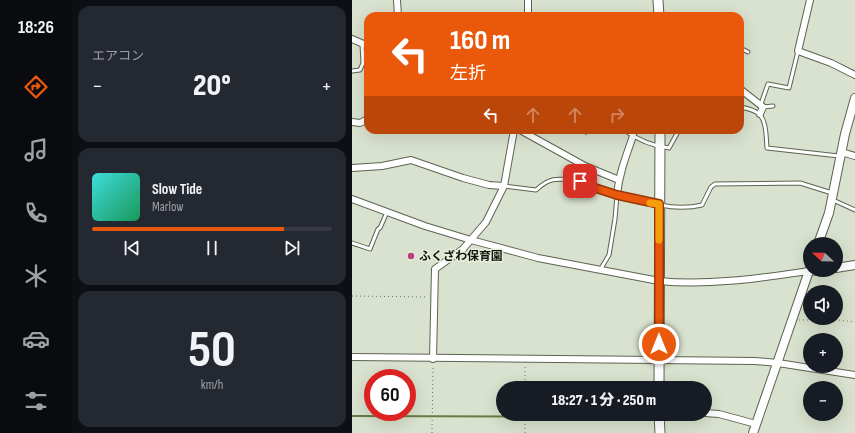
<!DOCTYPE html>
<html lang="ja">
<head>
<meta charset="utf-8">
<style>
  :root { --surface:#171b24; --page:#242831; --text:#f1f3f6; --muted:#9ea1a6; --line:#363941; --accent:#ea580c }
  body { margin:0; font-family:"Sofia Sans Condensed","Noto Sans JP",sans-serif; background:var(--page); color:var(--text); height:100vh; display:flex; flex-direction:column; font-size:15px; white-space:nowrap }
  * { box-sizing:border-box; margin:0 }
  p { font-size:13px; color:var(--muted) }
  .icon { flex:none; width:22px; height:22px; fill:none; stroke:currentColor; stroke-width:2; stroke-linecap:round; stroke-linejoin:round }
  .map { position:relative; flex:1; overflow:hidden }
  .panel { display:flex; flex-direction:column; gap:6px; padding:6px; background:#0d0f14; width:280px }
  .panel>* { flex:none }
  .banner { position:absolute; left:12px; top:12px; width:380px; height:122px; border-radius:12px; box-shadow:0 4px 16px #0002; background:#ea580c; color:#fff; overflow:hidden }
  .needle { width:26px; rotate:292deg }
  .buttons { position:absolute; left:451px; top:237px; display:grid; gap:8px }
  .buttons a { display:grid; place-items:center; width:40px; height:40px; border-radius:50%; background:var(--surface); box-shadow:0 4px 16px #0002; font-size:20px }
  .speed { position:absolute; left:12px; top:369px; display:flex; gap:8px; font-size:20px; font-weight:700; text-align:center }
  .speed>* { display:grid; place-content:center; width:52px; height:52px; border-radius:50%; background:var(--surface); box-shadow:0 4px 16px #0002; line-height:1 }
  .speed .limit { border:6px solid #d22; background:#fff; color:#111 }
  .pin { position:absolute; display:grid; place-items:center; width:34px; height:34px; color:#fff; margin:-17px; border-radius:8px; box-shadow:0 2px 6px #0006 }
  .me { position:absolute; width:44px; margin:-22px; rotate:0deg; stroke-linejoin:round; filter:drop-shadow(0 0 3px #0008) }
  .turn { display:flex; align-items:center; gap:14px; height:84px; padding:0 20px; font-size:18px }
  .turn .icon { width:52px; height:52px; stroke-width:2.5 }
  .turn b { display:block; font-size:28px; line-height:34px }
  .lanes { display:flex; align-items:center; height:38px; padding:0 20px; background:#0003; justify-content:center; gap:20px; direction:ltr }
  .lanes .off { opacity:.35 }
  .big { font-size:30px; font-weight:800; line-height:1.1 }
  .panel .card { flex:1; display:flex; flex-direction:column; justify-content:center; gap:6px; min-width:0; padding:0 14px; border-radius:12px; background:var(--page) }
  .panel .dial { align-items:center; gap:0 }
  .dial b { font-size:52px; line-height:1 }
  .song { display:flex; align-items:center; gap:12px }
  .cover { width:48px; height:48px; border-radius:6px; background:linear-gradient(135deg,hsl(180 70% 55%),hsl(150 70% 35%)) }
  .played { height:4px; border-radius:2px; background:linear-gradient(90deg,var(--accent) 80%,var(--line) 80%) }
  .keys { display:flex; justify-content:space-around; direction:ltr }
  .heat { display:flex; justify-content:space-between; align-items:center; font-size:22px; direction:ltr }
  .trip { position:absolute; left:144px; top:381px; width:216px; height:40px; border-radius:20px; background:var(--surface); box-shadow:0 4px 16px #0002; font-weight:800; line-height:40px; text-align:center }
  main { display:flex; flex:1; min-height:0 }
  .dock { display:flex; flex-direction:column; width:72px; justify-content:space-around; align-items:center; background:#090b0e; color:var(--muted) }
  .dock .icon { width:28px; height:28px }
  .dock .on { color:var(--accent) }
  .dock b { font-size:18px; color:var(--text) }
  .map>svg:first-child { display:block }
</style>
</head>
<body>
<main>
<nav class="dock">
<b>18:26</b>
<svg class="icon on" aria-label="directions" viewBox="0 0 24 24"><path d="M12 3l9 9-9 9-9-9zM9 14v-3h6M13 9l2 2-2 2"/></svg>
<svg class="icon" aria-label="music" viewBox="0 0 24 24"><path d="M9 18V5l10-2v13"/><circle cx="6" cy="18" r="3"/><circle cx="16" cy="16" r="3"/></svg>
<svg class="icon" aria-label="phone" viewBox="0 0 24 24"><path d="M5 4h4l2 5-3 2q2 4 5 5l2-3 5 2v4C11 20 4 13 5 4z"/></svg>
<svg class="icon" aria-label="climate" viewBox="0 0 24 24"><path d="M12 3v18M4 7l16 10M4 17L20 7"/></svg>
<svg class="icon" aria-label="car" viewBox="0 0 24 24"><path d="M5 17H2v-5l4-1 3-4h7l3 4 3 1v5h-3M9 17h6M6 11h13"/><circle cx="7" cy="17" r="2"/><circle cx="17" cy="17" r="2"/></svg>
<svg class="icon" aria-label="filters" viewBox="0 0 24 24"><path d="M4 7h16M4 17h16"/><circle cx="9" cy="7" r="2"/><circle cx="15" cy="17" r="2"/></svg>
</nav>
<section class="panel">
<div class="card"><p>エアコン</p>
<div class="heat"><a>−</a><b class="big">20°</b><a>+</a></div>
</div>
<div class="card">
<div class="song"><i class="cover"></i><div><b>Slow Tide</b><p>Marlow</p></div></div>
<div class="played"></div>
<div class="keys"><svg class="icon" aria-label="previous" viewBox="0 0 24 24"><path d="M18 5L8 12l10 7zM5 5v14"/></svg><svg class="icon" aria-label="pause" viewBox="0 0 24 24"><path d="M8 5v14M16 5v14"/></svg><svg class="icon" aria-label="next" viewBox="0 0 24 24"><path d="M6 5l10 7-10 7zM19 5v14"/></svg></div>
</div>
<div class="card dial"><b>50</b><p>km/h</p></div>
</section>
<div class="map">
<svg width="503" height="433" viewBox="0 0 503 433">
  <rect width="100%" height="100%" fill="#d9e2ce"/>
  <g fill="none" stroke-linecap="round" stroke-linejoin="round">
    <!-- stream -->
    <polyline stroke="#667c45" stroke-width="2" points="0,416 299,417"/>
    <defs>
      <g id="lane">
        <polyline points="388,48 396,52"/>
        <polyline points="0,71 8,70 11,63 10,44"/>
        <polyline points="409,104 416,84 437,88 446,51"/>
        <path d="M388,107C393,108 399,109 404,112C415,117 414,137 415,148L487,156"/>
        <polyline points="411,107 421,106"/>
        <path d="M272,130C286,140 300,146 317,148L327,130"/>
        <polyline points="234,132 236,130"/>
        <path d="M152,186L184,190C199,176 206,179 225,180L228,181L231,184L265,195L263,219L257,255L248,270"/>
        <polyline points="481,200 503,210"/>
        <path d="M309,205C321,208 338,208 350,205L359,187L363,184L448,183L480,193"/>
        <polyline points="0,243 18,249 26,229 28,228 35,212"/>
      </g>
      <g id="street">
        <polyline points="45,0 46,16"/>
        <polyline points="176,0 176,16"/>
        <polyline points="458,0 446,51 479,63 503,75"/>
        <polyline points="0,39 16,46"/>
        <polyline points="388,89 411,107 408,114"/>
        <polyline points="0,122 8,123 16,119"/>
        <polyline points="168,130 233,166 267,180"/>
        <path d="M281,136C274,156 267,174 265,195L307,204"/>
        <polyline points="489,152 503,156"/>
        <polyline points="0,168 30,166 59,160 111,178 137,185 152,186"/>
        <path d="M0,199L73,226L119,240L186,258L307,281C357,286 408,278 457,271"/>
        <polyline points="0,357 403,361 426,363 503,375"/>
        <polyline points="81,359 83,269 111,249 134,222 152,186 162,130"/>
        <polyline points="353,413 367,414 404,424"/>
      </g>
      <g id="secondary">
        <polyline points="466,244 477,213 493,134 503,98"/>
        <polyline points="484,268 503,265"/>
        <polyline points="457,271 469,270"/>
        <polyline points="401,433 458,268"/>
      </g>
      <g id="primary">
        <polyline points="306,0 307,16"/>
        <polyline points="307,388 308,130"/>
        <polyline points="307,414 308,433"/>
      </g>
    </defs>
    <!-- lane casing -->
    <use href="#lane" stroke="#5c6352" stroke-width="5"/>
    <!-- street casing -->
    <use href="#street" stroke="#5c6352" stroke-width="8"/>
    <!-- secondary casing -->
    <use href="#secondary" stroke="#5c6352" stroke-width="10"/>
    <!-- primary casing -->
    <use href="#primary" stroke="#5c6352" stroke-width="11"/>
    <!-- path -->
    <g stroke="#6d7265" stroke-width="1" stroke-dasharray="1 3" stroke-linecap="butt">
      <polyline points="0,296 75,297"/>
      <polyline points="447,320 486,320 503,322"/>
      <polyline points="173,388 173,365"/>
      <polyline points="80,433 81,366"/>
      <polyline points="173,433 173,414"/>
    </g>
    <!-- lane -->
    <use href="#lane" stroke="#fff" stroke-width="3"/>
    <!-- street -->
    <use href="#street" stroke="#fff" stroke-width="6"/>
    <!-- secondary -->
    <use href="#secondary" stroke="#fff" stroke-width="8"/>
    <!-- primary -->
    <use href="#primary" stroke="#fff" stroke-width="9"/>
  </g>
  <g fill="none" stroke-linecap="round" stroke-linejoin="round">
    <defs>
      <polyline id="route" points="228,181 231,184 265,195 307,204 307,344"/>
    </defs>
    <!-- route casing -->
    <use href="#route" stroke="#983908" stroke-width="10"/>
    <!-- route -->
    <use href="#route" stroke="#ea580c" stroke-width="7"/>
    <!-- slow -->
    <polyline stroke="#f59e0b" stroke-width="7" points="298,203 307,204 307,240"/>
  </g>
  <!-- markers -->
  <circle fill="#bd3a82" stroke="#e6efdb" stroke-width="1.5" cx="59" cy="256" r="4"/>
  <g text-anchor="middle" stroke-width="3" stroke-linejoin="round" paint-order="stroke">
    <!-- poi labels -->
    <g font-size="12" font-weight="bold" fill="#11140d" stroke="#e6efdb" text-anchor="start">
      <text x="67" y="260">ふくざわ保育園</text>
    </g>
  </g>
</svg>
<div class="buttons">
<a><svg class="needle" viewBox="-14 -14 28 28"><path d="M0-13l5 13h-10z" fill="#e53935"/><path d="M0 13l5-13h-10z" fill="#9ea1a6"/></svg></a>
<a><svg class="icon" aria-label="sound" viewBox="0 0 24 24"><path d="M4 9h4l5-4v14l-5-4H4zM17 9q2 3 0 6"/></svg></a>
<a>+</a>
<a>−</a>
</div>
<div class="speed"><div class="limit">60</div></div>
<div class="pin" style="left:228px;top:181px;background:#d93025"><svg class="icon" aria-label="arrive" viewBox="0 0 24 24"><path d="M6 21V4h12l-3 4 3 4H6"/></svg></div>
<svg class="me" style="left:307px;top:344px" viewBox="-20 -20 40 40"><circle r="17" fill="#ea580c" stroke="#fff" stroke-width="3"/><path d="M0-11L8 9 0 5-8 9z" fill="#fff"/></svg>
<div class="trip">18:27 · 1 分 · 250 m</div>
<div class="banner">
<div class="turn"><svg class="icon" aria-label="left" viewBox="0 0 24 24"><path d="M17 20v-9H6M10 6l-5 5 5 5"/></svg><div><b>160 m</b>左折</div></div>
<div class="lanes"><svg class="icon" aria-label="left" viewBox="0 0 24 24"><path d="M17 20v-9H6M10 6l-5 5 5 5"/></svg><svg class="icon off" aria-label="ahead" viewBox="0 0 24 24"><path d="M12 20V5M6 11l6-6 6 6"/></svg><svg class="icon off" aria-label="ahead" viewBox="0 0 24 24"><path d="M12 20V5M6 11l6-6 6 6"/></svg><svg class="icon off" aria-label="right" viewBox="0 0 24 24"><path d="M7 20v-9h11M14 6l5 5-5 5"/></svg></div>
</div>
</div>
</main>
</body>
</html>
